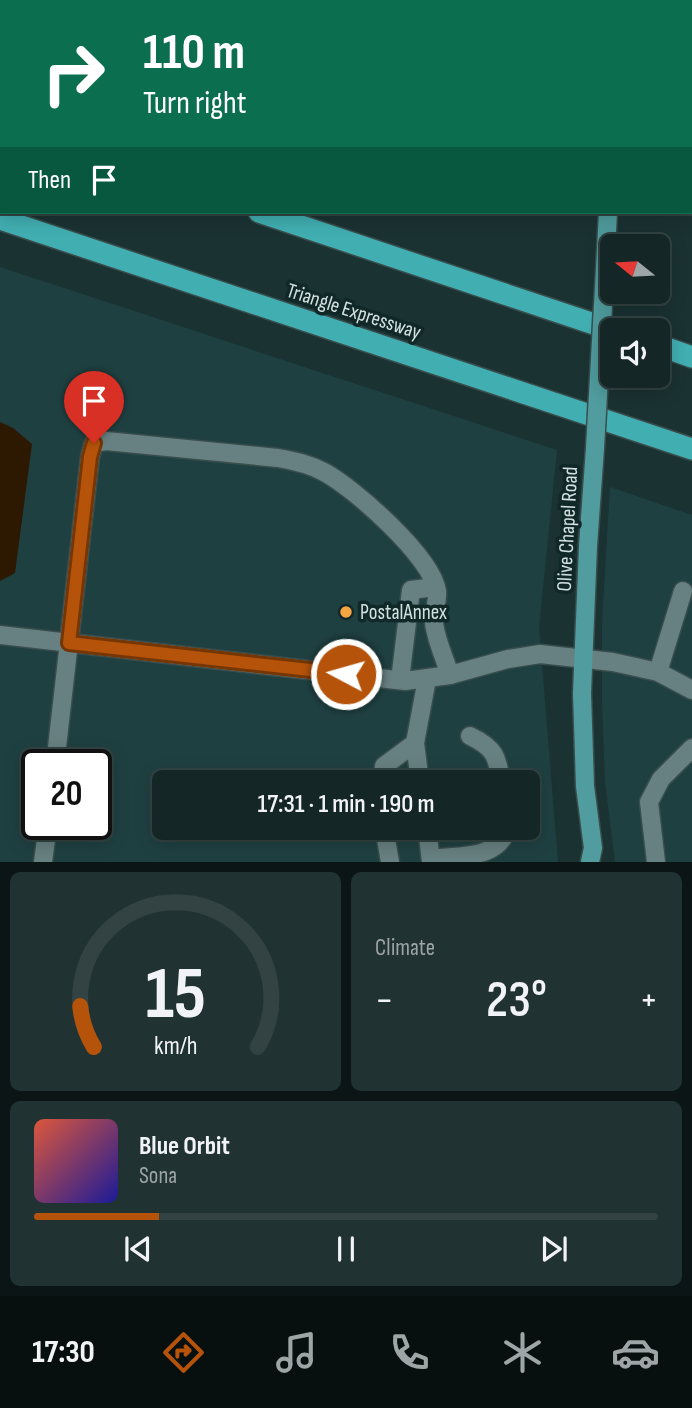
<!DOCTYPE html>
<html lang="en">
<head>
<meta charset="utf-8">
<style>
  :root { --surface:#142626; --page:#213232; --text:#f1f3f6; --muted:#9da5a7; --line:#334343; --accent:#b45309 }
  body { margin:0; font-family:"Sofia Sans Condensed",sans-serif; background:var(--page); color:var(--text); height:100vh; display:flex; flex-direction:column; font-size:26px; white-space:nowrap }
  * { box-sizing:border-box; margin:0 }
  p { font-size:23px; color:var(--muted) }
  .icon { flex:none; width:38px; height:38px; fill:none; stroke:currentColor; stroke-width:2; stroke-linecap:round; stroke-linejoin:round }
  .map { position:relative; height:862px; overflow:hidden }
  .details { display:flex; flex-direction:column; gap:10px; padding:10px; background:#0b1515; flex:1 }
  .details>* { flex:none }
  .banner { position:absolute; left:0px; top:0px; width:693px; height:214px; box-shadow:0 4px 18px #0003,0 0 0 2px var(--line); background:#0b6e4f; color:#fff; overflow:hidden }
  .needle { width:46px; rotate:288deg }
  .controls { position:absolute; left:600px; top:234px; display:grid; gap:14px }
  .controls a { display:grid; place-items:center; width:70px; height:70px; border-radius:10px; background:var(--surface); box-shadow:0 4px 18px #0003,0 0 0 2px var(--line); font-size:35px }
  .speed { position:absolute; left:21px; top:749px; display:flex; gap:14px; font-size:35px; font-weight:700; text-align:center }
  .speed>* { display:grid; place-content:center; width:91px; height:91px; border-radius:50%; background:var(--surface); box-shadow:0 4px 18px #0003,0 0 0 2px var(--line); line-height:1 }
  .speed .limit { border:4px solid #111; border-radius:10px; background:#fff; color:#111 }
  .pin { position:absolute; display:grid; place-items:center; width:60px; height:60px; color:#fff; margin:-72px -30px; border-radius:50% 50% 50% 0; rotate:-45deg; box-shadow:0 0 7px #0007 }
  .pin .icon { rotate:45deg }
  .me { position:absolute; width:77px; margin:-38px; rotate:276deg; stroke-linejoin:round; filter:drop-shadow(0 0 5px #0008) }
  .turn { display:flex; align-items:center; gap:24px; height:147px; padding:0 28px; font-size:32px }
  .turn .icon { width:91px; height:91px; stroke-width:2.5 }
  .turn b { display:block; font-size:49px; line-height:60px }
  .then { display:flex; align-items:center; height:66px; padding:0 28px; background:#0003; gap:14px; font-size:26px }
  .big { font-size:52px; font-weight:600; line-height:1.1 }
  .details .card { flex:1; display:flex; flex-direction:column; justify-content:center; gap:10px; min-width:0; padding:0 24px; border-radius:10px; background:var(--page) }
  .details .dial { align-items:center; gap:0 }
  .dial svg { height:182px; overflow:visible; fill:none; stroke:var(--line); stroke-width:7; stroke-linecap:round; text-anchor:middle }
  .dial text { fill:var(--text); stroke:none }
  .song { display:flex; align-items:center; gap:21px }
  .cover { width:84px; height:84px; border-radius:10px; background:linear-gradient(135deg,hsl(10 70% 55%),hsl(240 70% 35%)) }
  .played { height:7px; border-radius:4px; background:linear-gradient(90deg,var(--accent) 20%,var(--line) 20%) }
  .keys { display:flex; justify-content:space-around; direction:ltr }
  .heat { display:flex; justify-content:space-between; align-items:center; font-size:38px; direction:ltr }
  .details .tiles { flex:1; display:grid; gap:10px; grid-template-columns:1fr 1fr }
  .card:last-child { grid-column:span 2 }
  .trip { position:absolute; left:152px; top:770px; width:388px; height:70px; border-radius:10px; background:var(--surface); box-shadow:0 4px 18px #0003,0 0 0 2px var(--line); font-weight:600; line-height:70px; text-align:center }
  .tabs { display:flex; height:112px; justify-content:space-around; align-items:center; background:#080f0f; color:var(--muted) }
  .tabs .icon { width:49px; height:49px }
  .tabs .active { color:var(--accent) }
  .tabs b { font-size:32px; color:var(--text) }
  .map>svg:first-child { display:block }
</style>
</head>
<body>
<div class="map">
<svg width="692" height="862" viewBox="0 0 692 862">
  <rect width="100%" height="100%" fill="#1b3232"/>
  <!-- built -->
  <g fill="#1f4041" fill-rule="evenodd">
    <polygon points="0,0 598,0 2,2 2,4"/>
    <path d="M0,267L557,450L539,627L558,862H0ZM37,765H96V824H37ZM164,782H528V828H164Z"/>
    <polygon points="610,487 692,515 692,862 615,862 605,782 602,703 602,624"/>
  </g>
  <!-- water -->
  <polygon fill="#2d1901" points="0,422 13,428 32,444 15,573 0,581"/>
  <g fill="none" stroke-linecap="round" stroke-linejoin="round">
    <defs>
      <g id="minor">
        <polyline points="691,82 692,83"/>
        <polyline points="0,635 405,681 450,675 508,659 540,654 613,662 658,672 692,690"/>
        <polyline points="658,672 683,591"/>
        <polyline points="400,680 411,590 435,587"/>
        <path d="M470,736C495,748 497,756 501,782"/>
        <path d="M55,765L90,457L94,443L106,441L278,458C295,461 309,464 324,472C354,488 432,557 437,591C438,602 433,613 434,623C436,640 445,659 450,675"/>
        <polyline points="382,782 384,766 415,743"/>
        <polyline points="420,782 415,743 427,679"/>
        <polyline points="384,828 390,862"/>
        <polyline points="427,828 431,862"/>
        <path d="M431,859C459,855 499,860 507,828"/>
        <polyline points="43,862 48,824"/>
        <polyline points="656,862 649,802 661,779 692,748"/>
      </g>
      <g id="major">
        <polyline points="631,2 631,0"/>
        <polyline points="604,287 608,212"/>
        <polyline points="590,862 593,848 585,786 582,693 588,546 595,448"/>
      </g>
      <g id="highway">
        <polyline points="0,124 2,125"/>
        <polyline points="259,212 615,331"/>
        <polyline points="0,219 692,449"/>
        <polyline points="658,345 692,357"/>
      </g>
    </defs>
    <!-- minor casing -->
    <use href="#minor" stroke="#394d4d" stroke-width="21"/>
    <!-- major casing -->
    <use href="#major" stroke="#394d4d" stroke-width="21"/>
    <!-- highway casing -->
    <use href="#highway" stroke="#394d4d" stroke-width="24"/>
    <!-- minor -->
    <use href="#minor" stroke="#678081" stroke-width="18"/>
    <!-- major -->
    <use href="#major" stroke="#509c9e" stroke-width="18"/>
    <!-- highway -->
    <use href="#highway" stroke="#41aeb1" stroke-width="21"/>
    <defs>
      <polyline id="major-bridge" points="595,448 604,287"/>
    </defs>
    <!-- major-bridge casing -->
    <use href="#major-bridge" stroke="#394d4d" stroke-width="21" stroke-linecap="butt"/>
    <!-- major-bridge -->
    <use href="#major-bridge" stroke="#509c9e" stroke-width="18"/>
  </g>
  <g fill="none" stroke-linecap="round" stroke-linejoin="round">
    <defs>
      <polyline id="route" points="94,443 90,457 69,643 346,674"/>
    </defs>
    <!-- route casing -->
    <use href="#route" stroke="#753606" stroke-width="18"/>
    <!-- route -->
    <use href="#route" stroke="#b45309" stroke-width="12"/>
  </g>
  <!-- markers -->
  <circle fill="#f2a541" stroke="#112828" stroke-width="2.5" cx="346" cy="612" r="7"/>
  <g text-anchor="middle" stroke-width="7" stroke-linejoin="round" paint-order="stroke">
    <!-- street labels -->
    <g font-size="21" fill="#d2e0e0" stroke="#112828">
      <text transform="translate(354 311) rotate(18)" y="7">Triangle Expressway</text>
      <text transform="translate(567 529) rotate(-87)" y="7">Olive Chapel Road</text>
    </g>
    <!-- poi labels -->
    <g font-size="21" fill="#d2e0e0" stroke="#112828" text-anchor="start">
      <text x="360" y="619">PostalAnnex</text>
    </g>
  </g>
</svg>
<div class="controls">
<a><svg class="needle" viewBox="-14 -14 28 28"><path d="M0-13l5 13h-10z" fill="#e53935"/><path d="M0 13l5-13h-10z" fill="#9da5a7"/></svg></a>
<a><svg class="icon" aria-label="sound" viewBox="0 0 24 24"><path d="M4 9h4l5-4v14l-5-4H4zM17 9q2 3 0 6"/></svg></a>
</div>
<div class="speed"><div class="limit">20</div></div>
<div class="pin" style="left:94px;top:443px;background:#d93025"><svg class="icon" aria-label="arrive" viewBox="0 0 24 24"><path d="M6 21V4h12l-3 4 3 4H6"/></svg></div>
<svg class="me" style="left:346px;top:674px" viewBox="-20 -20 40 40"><circle r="17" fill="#b45309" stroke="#fff" stroke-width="3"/><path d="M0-11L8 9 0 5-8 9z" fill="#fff"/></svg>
<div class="trip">17:31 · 1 min · 190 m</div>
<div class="banner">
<div class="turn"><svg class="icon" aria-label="right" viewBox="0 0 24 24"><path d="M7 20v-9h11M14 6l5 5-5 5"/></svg><div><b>110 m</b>Turn right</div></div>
<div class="then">Then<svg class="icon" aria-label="arrive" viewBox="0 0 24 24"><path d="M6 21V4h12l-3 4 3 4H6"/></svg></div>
</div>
</div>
<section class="details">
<div class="tiles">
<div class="card dial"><svg viewBox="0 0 100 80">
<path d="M14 69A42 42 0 1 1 86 69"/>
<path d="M14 69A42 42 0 0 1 8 51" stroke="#b45309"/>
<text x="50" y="56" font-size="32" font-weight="700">15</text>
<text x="50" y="72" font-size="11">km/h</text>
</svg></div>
<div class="card"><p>Climate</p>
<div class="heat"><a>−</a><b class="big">23°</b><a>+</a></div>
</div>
<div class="card">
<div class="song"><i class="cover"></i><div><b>Blue Orbit</b><p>Sona</p></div></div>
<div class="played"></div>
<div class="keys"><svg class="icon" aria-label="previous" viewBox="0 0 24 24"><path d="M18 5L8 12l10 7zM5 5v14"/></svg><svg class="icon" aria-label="pause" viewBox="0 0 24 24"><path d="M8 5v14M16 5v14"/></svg><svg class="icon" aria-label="next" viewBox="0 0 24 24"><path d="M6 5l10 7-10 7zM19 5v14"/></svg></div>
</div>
</div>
</section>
<nav class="tabs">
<b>17:30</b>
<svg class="icon active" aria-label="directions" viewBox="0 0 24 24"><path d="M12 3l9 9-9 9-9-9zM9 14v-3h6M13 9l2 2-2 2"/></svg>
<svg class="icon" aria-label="music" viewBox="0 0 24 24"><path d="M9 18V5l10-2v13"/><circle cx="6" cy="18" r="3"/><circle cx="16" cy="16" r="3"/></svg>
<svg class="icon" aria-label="phone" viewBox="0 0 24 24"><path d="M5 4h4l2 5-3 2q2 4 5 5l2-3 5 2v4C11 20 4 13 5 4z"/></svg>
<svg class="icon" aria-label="climate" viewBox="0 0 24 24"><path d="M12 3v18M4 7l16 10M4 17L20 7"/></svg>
<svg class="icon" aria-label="car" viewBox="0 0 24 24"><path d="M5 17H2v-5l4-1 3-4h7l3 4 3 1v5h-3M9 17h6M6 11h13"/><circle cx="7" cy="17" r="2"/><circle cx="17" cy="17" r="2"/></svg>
</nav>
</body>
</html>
